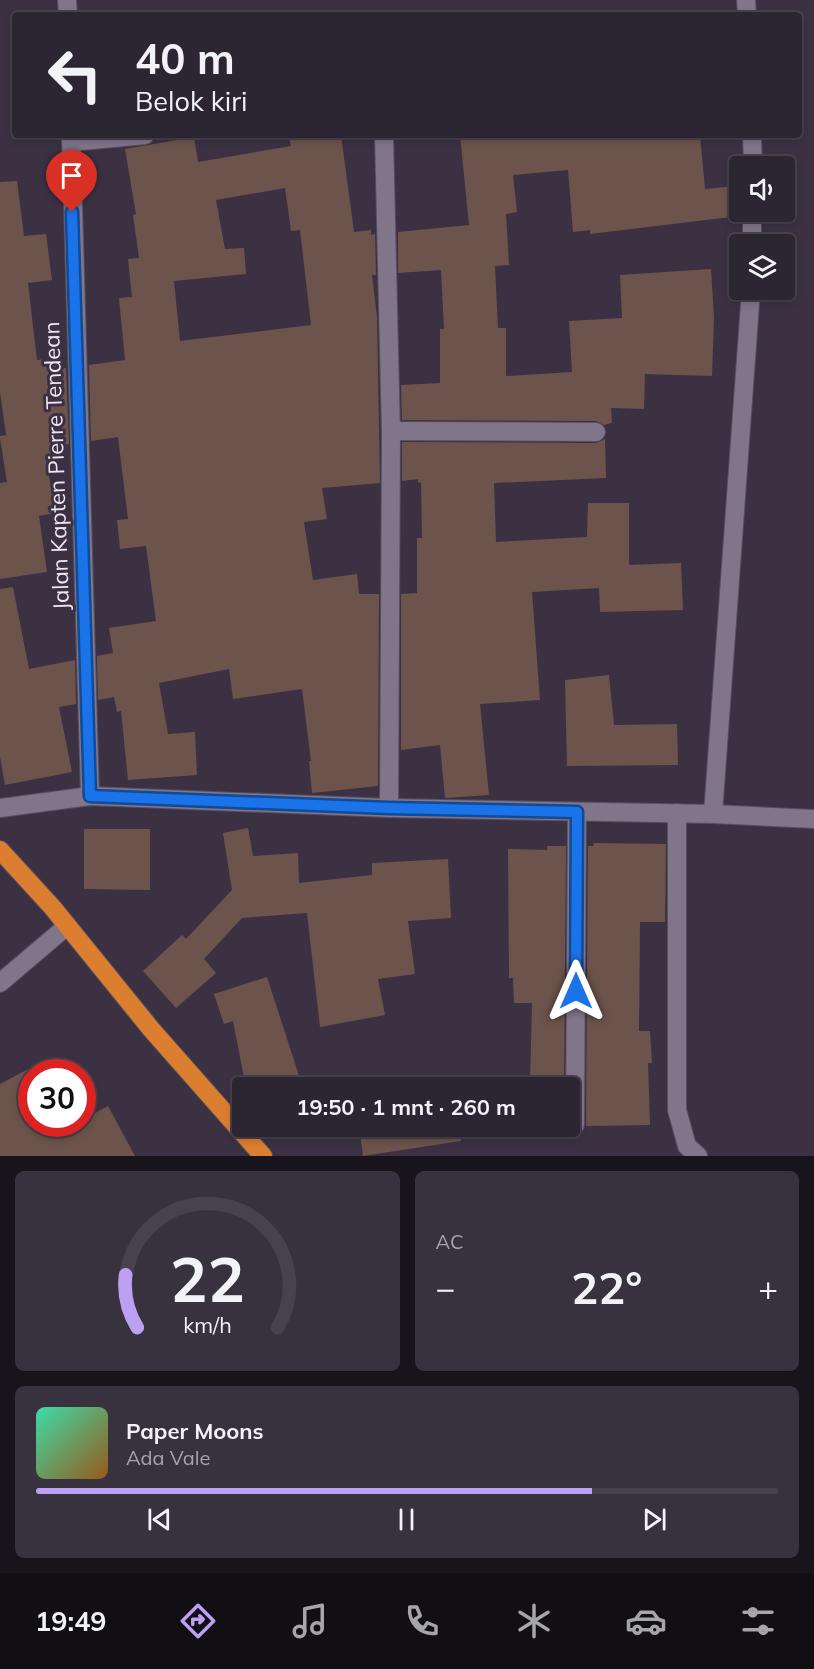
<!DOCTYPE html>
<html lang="id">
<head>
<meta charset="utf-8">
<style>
  :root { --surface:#2c2532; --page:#38313e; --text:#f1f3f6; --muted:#a6a5ac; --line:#48424d; --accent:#bca0f2 }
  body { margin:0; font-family:Mulish,sans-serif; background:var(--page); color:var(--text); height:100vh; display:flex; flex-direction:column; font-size:22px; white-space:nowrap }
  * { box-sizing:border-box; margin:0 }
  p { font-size:20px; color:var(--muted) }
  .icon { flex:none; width:33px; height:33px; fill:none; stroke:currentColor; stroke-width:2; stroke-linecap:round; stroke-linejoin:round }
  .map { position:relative; height:1156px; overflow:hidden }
  .details { display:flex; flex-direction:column; gap:15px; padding:15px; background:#18141c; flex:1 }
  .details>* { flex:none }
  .banner { position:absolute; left:12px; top:12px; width:790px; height:126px; border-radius:6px; box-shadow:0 3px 9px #0003,0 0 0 2px var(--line); background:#2c2532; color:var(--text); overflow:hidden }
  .controls { position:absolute; left:729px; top:156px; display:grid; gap:12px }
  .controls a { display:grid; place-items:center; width:66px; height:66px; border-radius:6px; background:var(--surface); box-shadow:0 3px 9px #0003,0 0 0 2px var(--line); font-size:30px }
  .speed { position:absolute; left:18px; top:1059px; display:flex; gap:12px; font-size:30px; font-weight:700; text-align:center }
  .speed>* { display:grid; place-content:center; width:78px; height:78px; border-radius:50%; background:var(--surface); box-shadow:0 3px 9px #0003,0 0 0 2px var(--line); line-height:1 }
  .speed .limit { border:9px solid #d22; background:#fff; color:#111 }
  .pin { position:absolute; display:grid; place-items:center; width:51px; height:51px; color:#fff; margin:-62px -26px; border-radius:50% 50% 50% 0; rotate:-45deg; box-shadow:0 0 6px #0007 }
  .pin .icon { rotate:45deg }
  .me { position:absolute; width:66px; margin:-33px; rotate:0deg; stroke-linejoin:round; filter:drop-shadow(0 0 4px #0008) }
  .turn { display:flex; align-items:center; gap:21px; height:126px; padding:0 24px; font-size:27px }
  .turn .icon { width:78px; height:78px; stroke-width:2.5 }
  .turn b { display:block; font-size:42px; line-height:51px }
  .big { font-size:45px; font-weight:700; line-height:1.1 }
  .details .widget { flex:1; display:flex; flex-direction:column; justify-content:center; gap:9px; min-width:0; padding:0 21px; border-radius:9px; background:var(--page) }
  .details .dial { align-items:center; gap:0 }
  .dial svg { height:156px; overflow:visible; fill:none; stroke:var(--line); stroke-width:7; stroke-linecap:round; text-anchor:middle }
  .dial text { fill:var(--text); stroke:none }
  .song { display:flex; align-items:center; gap:18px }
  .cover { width:72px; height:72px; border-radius:9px; background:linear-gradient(135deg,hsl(160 70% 55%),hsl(30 70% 35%)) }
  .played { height:6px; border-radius:3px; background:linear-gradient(90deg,var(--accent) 75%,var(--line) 75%) }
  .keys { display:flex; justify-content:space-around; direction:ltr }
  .heat { display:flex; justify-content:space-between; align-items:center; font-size:33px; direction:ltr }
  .details .tiles { flex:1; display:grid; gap:15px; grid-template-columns:1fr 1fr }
  .widget:last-child { grid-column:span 2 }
  .trip { position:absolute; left:232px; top:1077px; width:348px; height:60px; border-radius:6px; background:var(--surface); box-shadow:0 3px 9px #0003,0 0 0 2px var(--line); font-weight:700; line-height:60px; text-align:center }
  .tabs { display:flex; height:96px; justify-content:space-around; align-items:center; background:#120f14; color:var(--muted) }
  .tabs .icon { width:42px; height:42px }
  .tabs .current { color:var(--accent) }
  .tabs b { font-size:27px; color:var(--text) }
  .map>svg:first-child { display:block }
</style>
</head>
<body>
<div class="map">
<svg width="814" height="1156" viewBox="0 0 814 1156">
  <rect width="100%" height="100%" fill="#3b3143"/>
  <!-- building -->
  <g fill="#6c544c" fill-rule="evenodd">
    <path d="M289,135H341L354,232L371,230V235L375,234L376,275H372L377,317L380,483L322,488L327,519L304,522L313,580L357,574L359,594H379L378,786L312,793L309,761H311L302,689L233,699L229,669L159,683L168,734L195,732L197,775L128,780L121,711L117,712L114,697L98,700L97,656L113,653L109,628L156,621L146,546L120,549L117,520L128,519L118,437L91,441L89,365L125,360L119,298L132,297L128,259L139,258L133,215L136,214L125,149L194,137L198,162L291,146ZM285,188L291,231L300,230L311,325L180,341L174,281L246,274L244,248L225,249L216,200Z"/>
    <polygon points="460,135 700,135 705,189 736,186 739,216 590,234 590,230 573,232 568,170 513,175 517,212 506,214 509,265 495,266 498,328 506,328 506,376 572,372 569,321 622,318 620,275 711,269 714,317 712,376 645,374 644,409 611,408 612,423 604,425 596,421 402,420 401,385 440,383 440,329 444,329 441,270 398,273 398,232 469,225"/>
    <polygon points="17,181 24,236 46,234 52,280 28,283 37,360 56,358 57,369 66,368 69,444 61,445 62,455 46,458 55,513 39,516 47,572 0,579 0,483 7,482 0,438 0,436 6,435 0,392 0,182"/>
    <polygon points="605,439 606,478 494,483 496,542 587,537 588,503 629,503 629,565 681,563 683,610 600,612 599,588 532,592 540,700 480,704 489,795 445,798 440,745 401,750 401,594 417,593 417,538 422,538 421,482 418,483 418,479 402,481 402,442 596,443"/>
    <polygon points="13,587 29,669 75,660 76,704 59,707 72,772 5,785 0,757 0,589"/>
    <polygon points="609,675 614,725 677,724 678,765 567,766 565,680"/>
    <polygon points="248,828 253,856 298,853 299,883 372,875 372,863 448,859 451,918 408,921 415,974 378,979 385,1015 320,1027 307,913 242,918 204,959 216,973 176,1008 143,971 182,935 186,939 232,890 223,833"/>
    <polygon points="84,829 150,829 150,890 84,889"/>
    <polygon points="594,843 666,844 665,922 640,922 639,1031 650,1031 652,1063 648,1063 650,1125 586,1126 588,846 593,846"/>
    <polygon points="547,846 566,846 564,1088 513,1088 513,1085 530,1085 532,1003 514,1003 513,978 509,978 508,849 547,850"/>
    <polygon points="267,977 303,1088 246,1088 233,1021 224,1024 214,994"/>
    <polygon points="32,1067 32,1124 82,1124 82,1120 108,1106 135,1156 0,1156 0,1084"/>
    <polygon points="359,1126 460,1126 461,1141 363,1156"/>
  </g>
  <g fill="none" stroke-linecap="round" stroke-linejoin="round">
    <defs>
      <g id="minor">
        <polyline points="67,0 68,15"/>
        <polyline points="746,0 747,15"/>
        <polyline points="71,135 90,796"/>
        <polyline points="384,135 391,435 389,808"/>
        <polyline points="752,135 753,166"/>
        <polyline points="71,142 145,135"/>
        <polyline points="752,244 752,212"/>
        <polyline points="391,431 596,432"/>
        <polyline points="0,808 90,796 389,808 713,814 814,819"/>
        <polyline points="677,813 677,1110 687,1146 698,1156"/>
        <polyline points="713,814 751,290"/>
        <polyline points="0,983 67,926"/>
        <polyline points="575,1125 577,812"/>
      </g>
      <polyline id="highway" points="0,850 53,908 151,1029 263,1156"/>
    </defs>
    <!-- minor casing -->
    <use href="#minor" stroke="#574e5e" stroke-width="20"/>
    <!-- highway casing -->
    <use href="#highway" stroke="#574e5e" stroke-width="20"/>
    <!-- minor -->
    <use href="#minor" stroke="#81758a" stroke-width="18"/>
    <!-- highway -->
    <use href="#highway" stroke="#dc7e2f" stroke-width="18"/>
  </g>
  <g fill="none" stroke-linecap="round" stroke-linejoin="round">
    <defs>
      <polyline id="route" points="72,212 90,796 389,808 577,812 576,991"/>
    </defs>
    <!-- route casing -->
    <use href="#route" stroke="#114b97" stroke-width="15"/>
    <!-- route -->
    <use href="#route" stroke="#1a73e8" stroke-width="10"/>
  </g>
  <g text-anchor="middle" stroke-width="6" stroke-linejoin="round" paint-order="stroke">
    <!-- street labels -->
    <g font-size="22" fill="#efe8f4" stroke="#3b3143">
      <text transform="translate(56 466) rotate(-92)" y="8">Jalan Kapten Pierre Tendean</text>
    </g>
  </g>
</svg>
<div class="controls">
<a><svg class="icon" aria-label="sound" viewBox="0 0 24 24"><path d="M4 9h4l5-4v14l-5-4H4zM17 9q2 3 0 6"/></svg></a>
<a><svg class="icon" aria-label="layers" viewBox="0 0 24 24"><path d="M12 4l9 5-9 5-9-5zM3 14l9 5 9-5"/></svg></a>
</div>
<div class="speed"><div class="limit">30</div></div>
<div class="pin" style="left:72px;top:212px;background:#d93025"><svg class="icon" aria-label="arrive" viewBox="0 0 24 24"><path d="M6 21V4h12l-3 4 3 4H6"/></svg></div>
<svg class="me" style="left:576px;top:991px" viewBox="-20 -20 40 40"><path d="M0-17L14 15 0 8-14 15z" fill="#1a73e8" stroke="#fff" stroke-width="4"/></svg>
<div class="trip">19:50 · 1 mnt · 260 m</div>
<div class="banner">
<div class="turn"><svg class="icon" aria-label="left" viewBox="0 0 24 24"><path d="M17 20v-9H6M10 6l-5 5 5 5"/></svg><div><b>40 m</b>Belok kiri</div></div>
</div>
</div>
<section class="details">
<div class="tiles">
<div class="widget dial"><svg viewBox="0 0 100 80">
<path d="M14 69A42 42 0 1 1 86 69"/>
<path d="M14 69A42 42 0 0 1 8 42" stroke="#bca0f2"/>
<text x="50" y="56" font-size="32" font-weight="700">22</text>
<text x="50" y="72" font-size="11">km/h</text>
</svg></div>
<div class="widget"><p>AC</p>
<div class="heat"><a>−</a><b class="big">22°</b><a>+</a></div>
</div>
<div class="widget">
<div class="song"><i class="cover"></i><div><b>Paper Moons</b><p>Ada Vale</p></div></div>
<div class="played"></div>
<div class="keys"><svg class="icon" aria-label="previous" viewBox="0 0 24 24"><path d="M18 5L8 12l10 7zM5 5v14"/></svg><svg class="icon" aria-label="pause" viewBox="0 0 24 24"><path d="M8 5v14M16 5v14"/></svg><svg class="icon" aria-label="next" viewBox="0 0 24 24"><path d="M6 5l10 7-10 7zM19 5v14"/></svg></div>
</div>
</div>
</section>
<nav class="tabs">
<b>19:49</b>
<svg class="icon current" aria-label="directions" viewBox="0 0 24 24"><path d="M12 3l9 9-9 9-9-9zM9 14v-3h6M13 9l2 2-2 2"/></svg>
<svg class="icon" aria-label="music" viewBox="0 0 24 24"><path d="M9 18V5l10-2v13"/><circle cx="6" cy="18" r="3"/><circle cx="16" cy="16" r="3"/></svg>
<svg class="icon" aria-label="phone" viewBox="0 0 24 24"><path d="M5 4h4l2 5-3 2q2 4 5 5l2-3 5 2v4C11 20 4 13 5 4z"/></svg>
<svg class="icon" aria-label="climate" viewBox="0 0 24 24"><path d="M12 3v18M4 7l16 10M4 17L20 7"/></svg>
<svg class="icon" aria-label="car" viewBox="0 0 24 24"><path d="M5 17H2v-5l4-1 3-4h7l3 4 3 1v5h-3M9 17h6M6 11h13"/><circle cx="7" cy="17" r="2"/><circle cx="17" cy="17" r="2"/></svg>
<svg class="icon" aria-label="filters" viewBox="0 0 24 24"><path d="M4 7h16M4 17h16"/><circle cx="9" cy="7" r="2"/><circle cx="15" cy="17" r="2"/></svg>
</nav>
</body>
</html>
